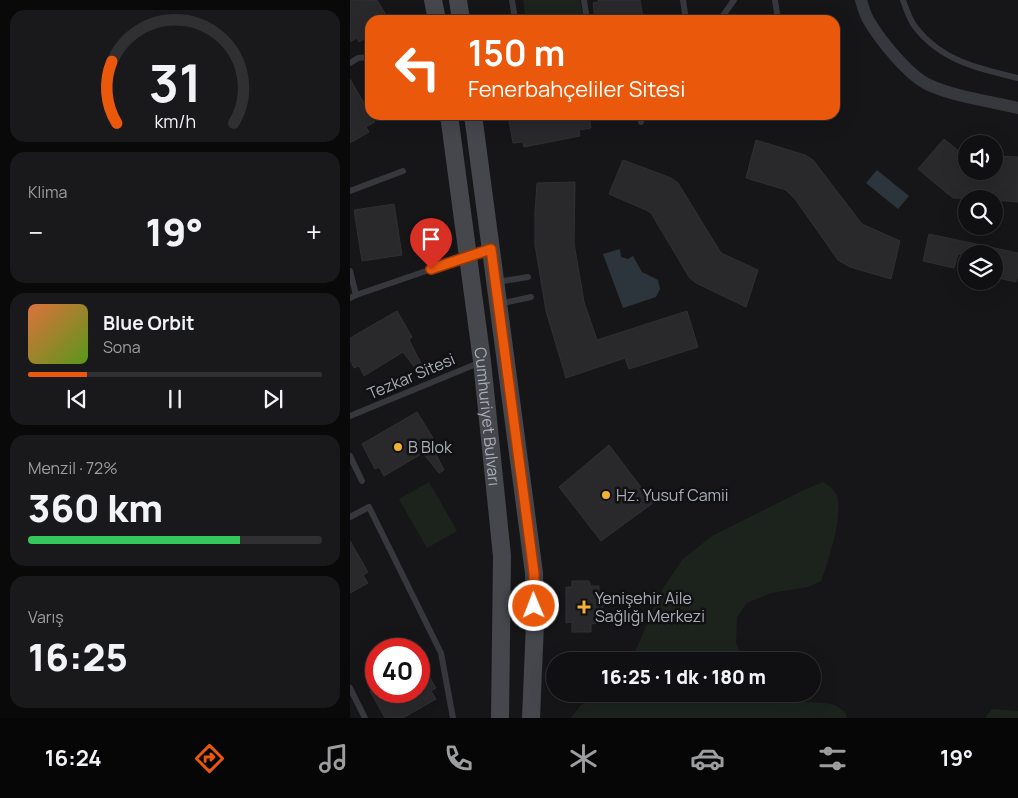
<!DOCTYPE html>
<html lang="tr">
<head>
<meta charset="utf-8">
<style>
  :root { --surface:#101012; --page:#19191b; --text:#f1f3f6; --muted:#9c9d9f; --line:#303032; --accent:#ea580c }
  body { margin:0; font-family:Manrope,sans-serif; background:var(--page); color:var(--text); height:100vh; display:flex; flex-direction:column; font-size:19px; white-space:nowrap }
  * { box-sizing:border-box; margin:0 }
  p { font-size:16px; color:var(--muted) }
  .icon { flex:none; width:28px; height:28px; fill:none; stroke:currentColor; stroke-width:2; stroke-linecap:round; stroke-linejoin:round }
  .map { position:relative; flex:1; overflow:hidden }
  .side { display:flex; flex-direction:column; gap:10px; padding:10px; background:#09090a; width:350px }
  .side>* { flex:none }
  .guide { position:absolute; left:15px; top:15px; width:475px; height:105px; border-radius:15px; box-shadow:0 5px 20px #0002,0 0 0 1px var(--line); background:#ea580c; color:#fff; overflow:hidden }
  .tools { position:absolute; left:608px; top:135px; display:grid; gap:10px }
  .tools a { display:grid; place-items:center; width:45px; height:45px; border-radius:50%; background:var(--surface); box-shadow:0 5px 20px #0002,0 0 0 1px var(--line); font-size:25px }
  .speed { position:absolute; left:15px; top:638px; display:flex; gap:10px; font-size:25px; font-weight:700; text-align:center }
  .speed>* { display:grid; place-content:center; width:65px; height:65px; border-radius:50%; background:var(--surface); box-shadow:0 5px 20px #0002,0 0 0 1px var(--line); line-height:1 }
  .speed .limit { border:8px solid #d22; background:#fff; color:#111 }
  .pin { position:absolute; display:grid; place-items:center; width:42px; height:42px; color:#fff; margin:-51px -21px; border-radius:50% 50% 50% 0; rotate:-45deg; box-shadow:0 0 5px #0007 }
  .pin .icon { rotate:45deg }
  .me { position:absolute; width:55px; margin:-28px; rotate:359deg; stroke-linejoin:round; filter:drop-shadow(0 0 4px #0008) }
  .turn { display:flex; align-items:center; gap:18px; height:105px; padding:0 20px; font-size:22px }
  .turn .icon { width:65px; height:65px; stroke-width:2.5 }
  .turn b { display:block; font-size:35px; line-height:42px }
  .big { font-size:38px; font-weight:800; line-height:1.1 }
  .side .widget { flex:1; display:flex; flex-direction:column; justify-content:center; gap:8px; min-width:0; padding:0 18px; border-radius:15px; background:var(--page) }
  .side .dial { align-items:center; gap:0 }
  .dial svg { height:130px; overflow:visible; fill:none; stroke:var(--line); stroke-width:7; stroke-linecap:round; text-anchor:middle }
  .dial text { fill:var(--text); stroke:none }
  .song { display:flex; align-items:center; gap:15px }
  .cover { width:60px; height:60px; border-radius:8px; background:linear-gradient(135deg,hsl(20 70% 55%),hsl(90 70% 35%)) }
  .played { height:5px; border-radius:2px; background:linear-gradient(90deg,var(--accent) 20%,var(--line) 20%) }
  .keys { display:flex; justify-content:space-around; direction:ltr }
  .heat { display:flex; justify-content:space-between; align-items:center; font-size:28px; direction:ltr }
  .charge { height:8px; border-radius:4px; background:linear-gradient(90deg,#34c759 72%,var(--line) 0) }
  .trip { position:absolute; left:196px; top:652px; width:275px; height:50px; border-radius:25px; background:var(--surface); box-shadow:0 5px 20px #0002,0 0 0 1px var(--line); font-weight:800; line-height:50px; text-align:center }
  .dock { display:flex; height:80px; justify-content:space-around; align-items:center; background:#060607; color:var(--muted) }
  .dock .icon { width:35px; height:35px }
  .dock .active { color:var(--accent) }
  .dock b { font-size:22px; color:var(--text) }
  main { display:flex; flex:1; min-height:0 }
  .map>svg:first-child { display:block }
</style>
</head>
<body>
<main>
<section class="side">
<div class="widget dial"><svg viewBox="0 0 100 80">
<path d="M14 69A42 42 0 1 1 86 69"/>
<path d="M14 69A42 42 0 0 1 11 31" stroke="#ea580c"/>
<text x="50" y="56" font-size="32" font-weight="700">31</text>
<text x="50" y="72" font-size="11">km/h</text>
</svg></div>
<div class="widget"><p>Klima</p>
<div class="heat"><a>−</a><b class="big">19°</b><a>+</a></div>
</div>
<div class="widget">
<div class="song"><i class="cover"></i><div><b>Blue Orbit</b><p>Sona</p></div></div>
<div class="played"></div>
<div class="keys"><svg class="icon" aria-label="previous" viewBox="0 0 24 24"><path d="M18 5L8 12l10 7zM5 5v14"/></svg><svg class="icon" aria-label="pause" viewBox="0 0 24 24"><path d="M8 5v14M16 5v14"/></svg><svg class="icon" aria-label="next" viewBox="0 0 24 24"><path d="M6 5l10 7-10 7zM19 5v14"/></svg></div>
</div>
<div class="widget"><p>Menzil · 72%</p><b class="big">360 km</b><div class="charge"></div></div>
<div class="widget"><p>Varış</p><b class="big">16:25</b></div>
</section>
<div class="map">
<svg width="668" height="718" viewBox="0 0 668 718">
  <rect width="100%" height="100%" fill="#161618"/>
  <!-- green -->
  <g fill="#1c231d">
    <polygon points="173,0 230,0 233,20 176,20"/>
    <polygon points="79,482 107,531 77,548 49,499"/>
    <path d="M473,482C479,485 487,492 488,499C491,522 479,560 471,581L458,587L421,593L397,603L387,617L386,643L394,661H281L312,590L332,560L362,536L454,490Z"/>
    <path d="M246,694H424C442,704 462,701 481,704C486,705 491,709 495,712L497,718H221L231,705Z"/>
    <polygon points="642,709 668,711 668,718 635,718"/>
  </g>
  <!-- water -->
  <g fill="#2c353c">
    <polygon points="527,170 559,196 548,209 516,183"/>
    <polygon points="270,249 271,257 278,259 283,256 292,272 308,280 310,289 306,297 273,308 253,254"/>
  </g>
  <!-- building -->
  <g fill="#29292c" stroke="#303034">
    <polygon points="0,0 27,0 39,20 20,20 20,36 9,42 7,38 0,42"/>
    <polygon points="248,0 290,0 293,17 287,18 288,20 245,20 243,3 248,2"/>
    <polygon points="0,79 25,122 16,127 19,132 0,143"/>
    <polygon points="158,115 239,115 241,128 229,130 230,136 174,147 173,142 163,143"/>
    <polygon points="594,139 616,157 616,171 644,171 644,156 668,157 668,202 644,200 644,199 603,198 568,169"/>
    <polygon points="406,140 455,155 463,160 512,224 550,241 541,279 500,267 488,260 445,199 436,190 396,178"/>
    <polygon points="273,160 321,178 328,183 371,253 408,270 396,307 346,283 339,277 301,213 296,210 259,194"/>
    <polygon points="225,182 224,243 234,302 247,340 337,311 348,347 279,369 275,358 216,378 196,311 185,245 185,212 187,183"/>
    <polygon points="44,204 52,255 12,261 4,210"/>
    <polygon points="579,234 668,253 668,273 666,282 644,277 644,254 608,254 604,268 573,261"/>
    <polygon points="47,311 62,337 59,340 74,369 68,372 53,352 14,376 9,366 4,368 0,360 0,338"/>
    <polygon points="67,412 83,438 79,441 94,470 89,473 73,453 34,476 29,467 25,469 12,444"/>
    <polygon points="259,445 303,503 251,541 209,487"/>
    <polygon points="0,541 18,572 13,575 18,583 0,593"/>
    <polygon points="222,581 239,581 241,586 249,586 249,594 253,594 253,609 248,609 249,623 241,624 241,632 222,632 222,622 216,623 216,587 222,587"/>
    <polygon points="69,659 86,688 81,691 86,699 53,718 35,718 20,691 69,691"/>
  </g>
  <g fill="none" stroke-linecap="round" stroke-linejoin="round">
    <!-- lane -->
    <g stroke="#37383d" stroke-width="6">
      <polyline points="162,0 165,19"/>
      <polyline points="234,0 237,20"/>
      <polyline points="333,0 336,20"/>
      <polyline points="425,0 428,20"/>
      <path d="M553,0C556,9 560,21 566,28C592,61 629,69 668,78"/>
      <polyline points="364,20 372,17 384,0"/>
      <polyline points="0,63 8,58 20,57"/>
      <polyline points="290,115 291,122"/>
      <polyline points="0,191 53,171"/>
      <polyline points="0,271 6,295"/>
      <polyline points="147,282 178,277"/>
      <polyline points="0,298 6,295 117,257"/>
      <polyline points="149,304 181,297"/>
      <polyline points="0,416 131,362"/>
      <polyline points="0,456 12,481"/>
      <polyline points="0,517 19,507 91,653 103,718"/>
      <polyline points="0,688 15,718"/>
    </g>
    <!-- street -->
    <path stroke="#37383d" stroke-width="12" d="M511,0C513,7 515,15 519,21C530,40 559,76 579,85C606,97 639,101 668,108"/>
    <!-- secondary -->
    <g stroke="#45474d" stroke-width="18">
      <polyline points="83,0 87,20"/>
      <polyline points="108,0 111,20"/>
      <path id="s1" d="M99,115L132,361L152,556L150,718"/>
      <polyline points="123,115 184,573 185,623 181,718"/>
    </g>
  </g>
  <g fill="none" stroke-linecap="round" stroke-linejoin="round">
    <defs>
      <polyline id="route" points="81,269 141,249 184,573 184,606"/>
    </defs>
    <!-- route casing -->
    <use href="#route" stroke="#983908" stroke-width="12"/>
    <!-- route -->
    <use href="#route" stroke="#ea580c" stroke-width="9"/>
  </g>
  <!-- markers -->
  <g fill="#f2b134" stroke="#111113" stroke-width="2">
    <circle cx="48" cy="447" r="5"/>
    <circle cx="256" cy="495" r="5"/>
    <path d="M231.5 599.5h5v5h5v5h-5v5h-5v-5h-5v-5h5z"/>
  </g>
  <g text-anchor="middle" stroke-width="5" stroke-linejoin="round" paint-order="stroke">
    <!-- street labels -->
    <g font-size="16" fill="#a8adb8" stroke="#111113">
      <text transform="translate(61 376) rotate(-23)" y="6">Tezkar Sitesi</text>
      <text dy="6" stroke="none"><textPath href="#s1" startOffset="304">Cumhuriyet Bulvarı</textPath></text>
    </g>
    <!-- poi labels -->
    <g font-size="16" fill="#a8adb8" stroke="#111113" text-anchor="start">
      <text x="58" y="453">B Blok</text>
      <text x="266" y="501">Hz. Yusuf Camii</text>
      <text x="245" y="604">Yenişehir Aile<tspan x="245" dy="18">Sağlığı Merkezi</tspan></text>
    </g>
  </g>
</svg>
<div class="tools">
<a><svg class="icon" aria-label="sound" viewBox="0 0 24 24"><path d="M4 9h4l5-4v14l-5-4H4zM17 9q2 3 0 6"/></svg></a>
<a><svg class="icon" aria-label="search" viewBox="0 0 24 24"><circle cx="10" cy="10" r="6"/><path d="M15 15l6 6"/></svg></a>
<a><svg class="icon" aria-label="layers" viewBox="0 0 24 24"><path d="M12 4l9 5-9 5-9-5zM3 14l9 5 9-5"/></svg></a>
</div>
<div class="speed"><div class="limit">40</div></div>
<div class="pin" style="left:81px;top:269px;background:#d93025"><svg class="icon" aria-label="arrive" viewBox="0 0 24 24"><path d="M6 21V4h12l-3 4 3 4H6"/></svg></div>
<svg class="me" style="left:184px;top:606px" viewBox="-20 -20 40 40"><circle r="17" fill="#ea580c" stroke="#fff" stroke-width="3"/><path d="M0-11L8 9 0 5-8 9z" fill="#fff"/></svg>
<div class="trip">16:25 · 1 dk · 180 m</div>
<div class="guide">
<div class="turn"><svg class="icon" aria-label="left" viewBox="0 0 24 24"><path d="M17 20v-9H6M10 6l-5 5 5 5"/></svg><div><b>150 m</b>Fenerbahçeliler Sitesi</div></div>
</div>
</div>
</main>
<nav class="dock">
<b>16:24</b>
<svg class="icon active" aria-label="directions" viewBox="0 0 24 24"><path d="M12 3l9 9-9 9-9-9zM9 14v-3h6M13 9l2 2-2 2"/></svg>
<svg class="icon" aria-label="music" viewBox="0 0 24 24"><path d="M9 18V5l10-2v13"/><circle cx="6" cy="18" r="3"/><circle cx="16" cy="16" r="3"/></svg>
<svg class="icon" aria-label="phone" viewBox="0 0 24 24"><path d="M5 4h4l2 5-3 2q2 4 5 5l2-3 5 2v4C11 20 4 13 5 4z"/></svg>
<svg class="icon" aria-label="climate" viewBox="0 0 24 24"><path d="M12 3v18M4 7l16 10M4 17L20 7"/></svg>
<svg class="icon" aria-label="car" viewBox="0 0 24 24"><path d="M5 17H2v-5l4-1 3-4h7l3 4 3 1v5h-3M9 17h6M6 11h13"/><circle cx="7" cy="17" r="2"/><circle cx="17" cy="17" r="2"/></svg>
<svg class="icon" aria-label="filters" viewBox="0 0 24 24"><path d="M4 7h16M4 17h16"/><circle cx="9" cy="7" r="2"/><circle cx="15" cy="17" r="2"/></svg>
<b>19°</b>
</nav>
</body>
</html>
